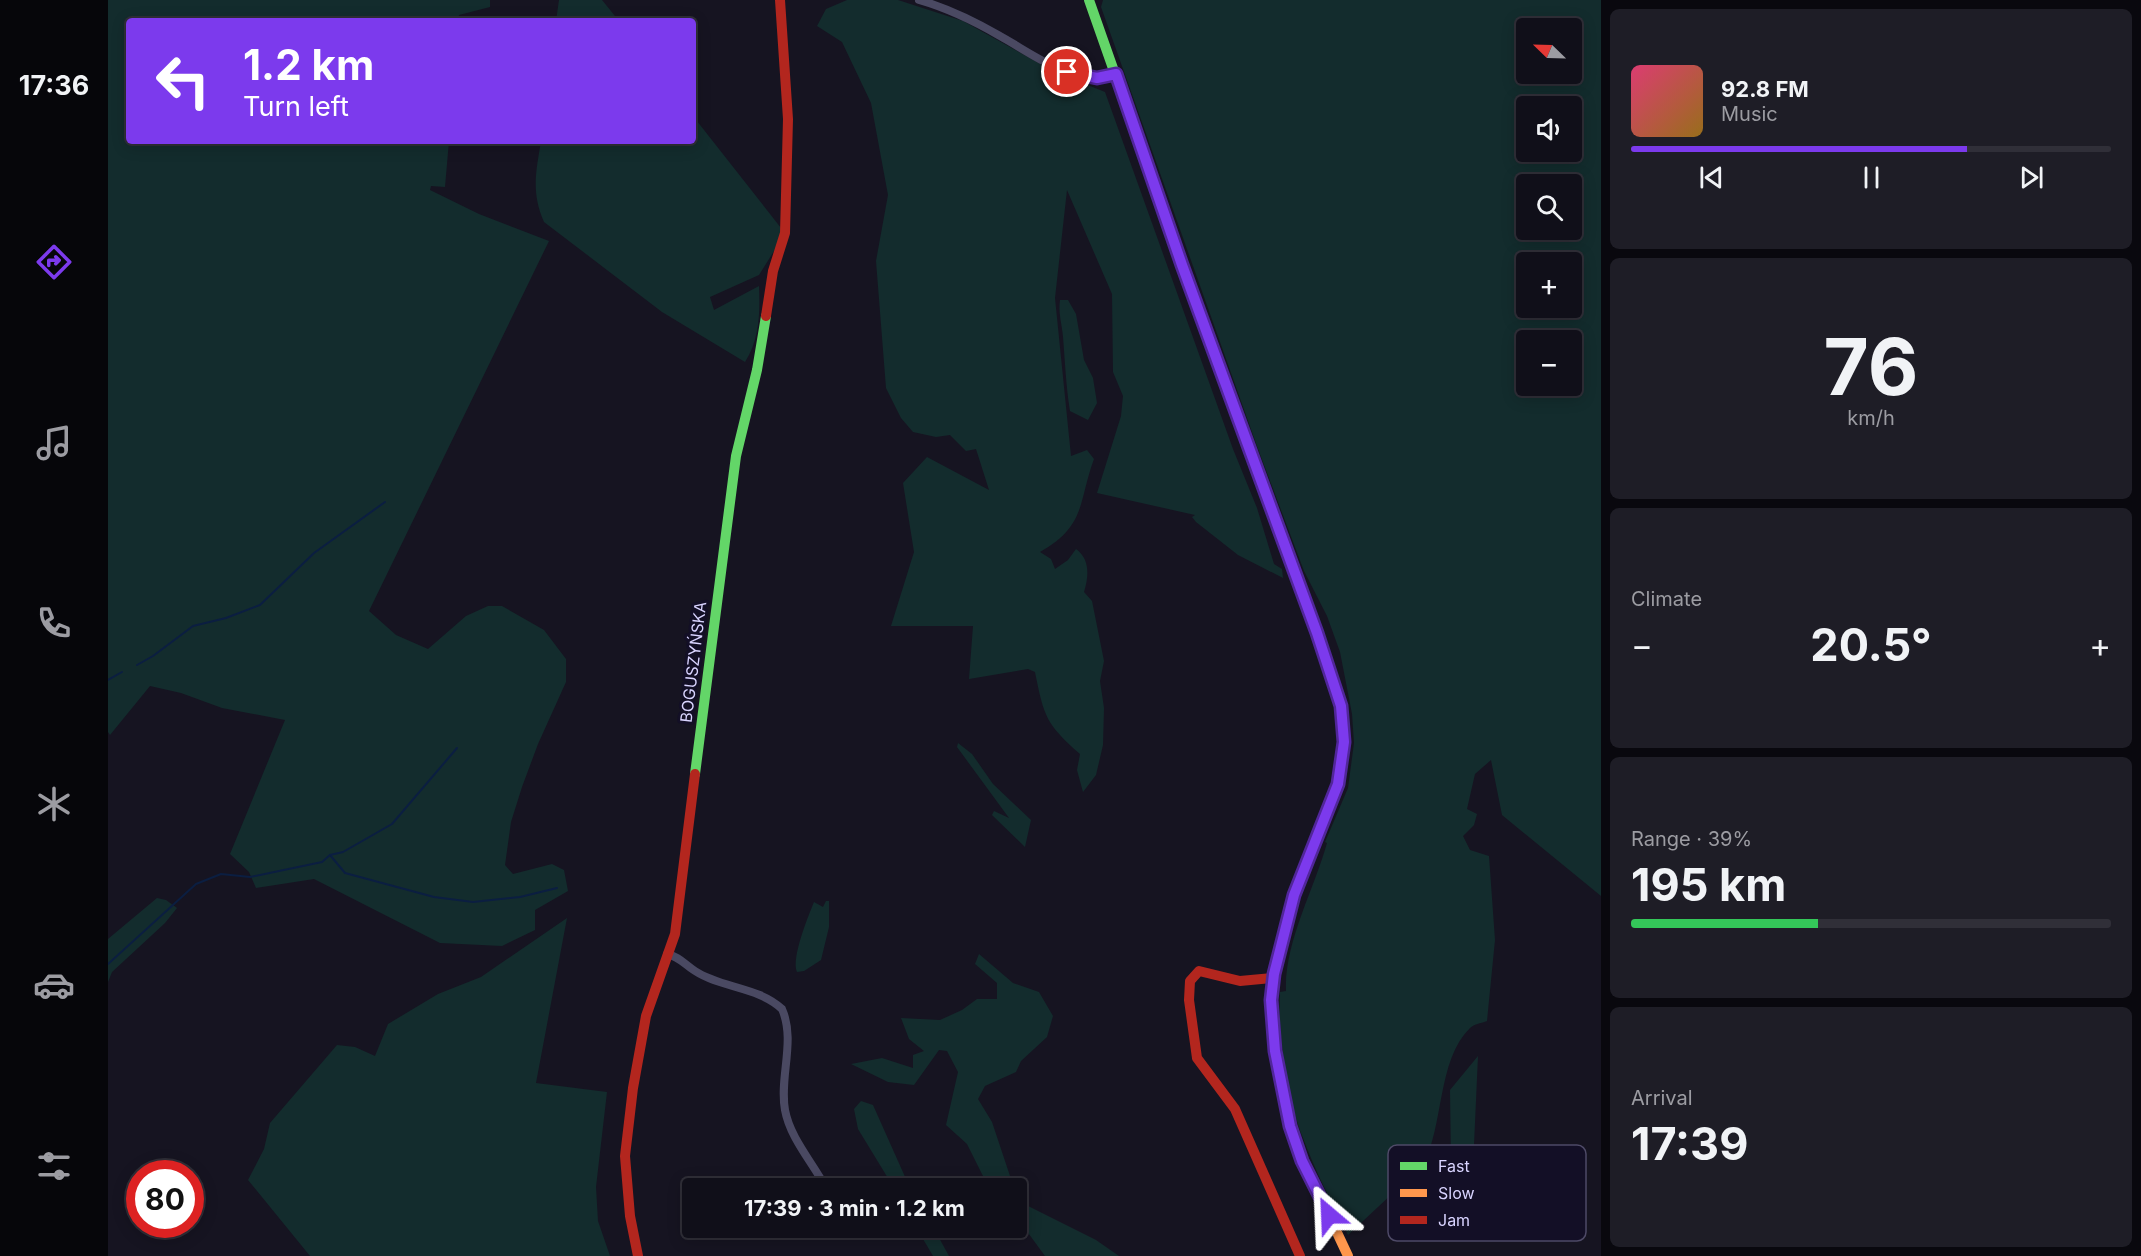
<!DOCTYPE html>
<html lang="en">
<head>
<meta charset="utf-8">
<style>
  :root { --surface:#100f19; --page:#1e1d26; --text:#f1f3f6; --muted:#9c9ca2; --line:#302f38; --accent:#7c3aed }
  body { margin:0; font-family:Inter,sans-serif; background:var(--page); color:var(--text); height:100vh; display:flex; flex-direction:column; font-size:22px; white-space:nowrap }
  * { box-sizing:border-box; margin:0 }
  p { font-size:20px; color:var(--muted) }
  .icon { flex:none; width:33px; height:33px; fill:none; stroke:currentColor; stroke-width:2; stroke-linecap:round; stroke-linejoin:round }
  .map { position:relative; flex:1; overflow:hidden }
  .sheet { display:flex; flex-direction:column; gap:9px; padding:9px; background:#09080e; width:540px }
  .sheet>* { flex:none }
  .top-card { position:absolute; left:18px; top:18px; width:570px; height:126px; border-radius:6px; box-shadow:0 3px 15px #0003,0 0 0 2px var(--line); background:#7c3aed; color:#fff; overflow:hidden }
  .needle { width:39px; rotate:293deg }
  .controls { position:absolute; left:1408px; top:18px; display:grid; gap:12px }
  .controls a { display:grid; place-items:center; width:66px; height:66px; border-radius:6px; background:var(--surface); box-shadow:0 3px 15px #0003,0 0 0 2px var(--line); font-size:30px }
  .speed { position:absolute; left:18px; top:1160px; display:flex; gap:12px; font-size:30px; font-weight:700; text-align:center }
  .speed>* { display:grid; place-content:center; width:78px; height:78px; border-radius:50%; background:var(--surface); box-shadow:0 3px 15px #0003,0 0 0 2px var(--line); line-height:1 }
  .speed .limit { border:9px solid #d22; background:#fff; color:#111 }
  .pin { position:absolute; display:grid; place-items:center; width:51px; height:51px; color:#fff; margin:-26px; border:3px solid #fff; border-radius:50%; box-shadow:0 2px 6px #0007 }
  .me { position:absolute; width:66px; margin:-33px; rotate:334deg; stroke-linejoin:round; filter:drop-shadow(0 0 4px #0008) }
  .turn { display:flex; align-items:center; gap:21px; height:126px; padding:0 18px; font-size:27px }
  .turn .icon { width:78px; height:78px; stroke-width:2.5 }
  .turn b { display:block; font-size:42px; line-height:51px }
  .big { font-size:45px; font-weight:700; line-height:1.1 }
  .sheet .tile { flex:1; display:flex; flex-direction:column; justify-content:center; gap:9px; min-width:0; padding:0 21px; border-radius:9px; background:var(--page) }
  .sheet .dial { align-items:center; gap:0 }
  .dial b { font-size:78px; line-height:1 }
  .song { display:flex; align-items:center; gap:18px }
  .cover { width:72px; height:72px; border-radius:9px; background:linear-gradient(135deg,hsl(340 70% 55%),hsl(40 70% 35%)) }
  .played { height:6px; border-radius:3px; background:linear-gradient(90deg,var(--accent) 70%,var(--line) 70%) }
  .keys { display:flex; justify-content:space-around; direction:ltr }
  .heat { display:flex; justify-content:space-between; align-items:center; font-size:33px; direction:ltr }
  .charge { height:9px; border-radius:4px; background:linear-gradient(90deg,#34c759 39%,var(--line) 0) }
  .trip { position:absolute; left:574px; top:1178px; width:345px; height:60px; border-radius:6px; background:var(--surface); box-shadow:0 3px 15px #0003,0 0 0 2px var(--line); font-weight:700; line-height:60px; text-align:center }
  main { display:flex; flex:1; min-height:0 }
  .menu { display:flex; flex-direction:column; width:108px; justify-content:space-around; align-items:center; background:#06060a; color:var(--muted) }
  .menu .icon { width:42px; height:42px }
  .menu .on { color:var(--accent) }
  .menu b { font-size:27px; color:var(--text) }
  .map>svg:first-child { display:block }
</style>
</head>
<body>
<main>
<nav class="menu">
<b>17:36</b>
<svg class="icon on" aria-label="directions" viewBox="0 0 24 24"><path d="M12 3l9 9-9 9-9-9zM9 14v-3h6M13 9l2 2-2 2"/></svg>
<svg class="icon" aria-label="music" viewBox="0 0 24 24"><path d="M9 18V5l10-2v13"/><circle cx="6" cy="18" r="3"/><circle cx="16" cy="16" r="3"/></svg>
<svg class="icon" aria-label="phone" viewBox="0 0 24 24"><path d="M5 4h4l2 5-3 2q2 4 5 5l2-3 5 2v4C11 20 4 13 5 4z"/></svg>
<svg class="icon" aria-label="climate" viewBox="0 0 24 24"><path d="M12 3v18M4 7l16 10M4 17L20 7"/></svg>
<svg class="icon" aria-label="car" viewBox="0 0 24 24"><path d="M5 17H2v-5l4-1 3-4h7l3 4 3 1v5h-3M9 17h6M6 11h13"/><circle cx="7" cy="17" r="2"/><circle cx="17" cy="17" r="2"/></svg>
<svg class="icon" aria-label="filters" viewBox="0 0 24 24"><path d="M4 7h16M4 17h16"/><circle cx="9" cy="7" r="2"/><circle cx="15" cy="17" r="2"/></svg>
</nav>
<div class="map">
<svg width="1493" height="1256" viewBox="0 0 1493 1256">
  <rect width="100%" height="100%" fill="#161421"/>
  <!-- green -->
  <g fill="#132c2d" fill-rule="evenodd">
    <polygon points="0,0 382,0 382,7 351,15 350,21 21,21 21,141 341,141 337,187 323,186 322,190 371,214 441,241 261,611 288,635 320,649 358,616 380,606 394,606 436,630 458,659 458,682 430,744 414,787 403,822 397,865 405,874 444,864 456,870 460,891 427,910 427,930 394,946 332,943 206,879 148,888 141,872 122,854 177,720 114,708 73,693 42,686 2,735 0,732"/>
    <polygon points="451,0 494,0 511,21 448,21"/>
    <path d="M739,0H790L855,21L945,71L997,92L1125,449L1149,508L1166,564L1174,569L1175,578L1130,555L1088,522L1084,517L1087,515L989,493L1013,416L1015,396L1005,372L1004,294L959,190L947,298L963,456L979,450L986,459C970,503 978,526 932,552L943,559L947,569L960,560L968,549C982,559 981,576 976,592L984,601L996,661L992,681L996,708L995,745L988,775L975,792L969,770L972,754C938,724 936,717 927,672L920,669L861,679L865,626H783L806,552L795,483L819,457L881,490L868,449L858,451L842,435L828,437L805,432L793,418L778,388L768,261L780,195L763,103L734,42L709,26L718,9Z"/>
    <path d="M995,0H1493V896L1394,815L1383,760L1367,774L1359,809L1369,814L1366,825L1355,836L1362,850L1381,856L1387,940L1379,1021C1374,1023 1366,1024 1362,1028C1329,1060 1336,1126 1315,1165L1240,1235C1224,1203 1207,1171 1195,1138C1180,1101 1169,1032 1172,992L1178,991C1176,943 1206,890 1219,843L1217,842L1240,788L1246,743L1244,714L1232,652L1219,616L1196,571L1150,449L993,7ZM1419,28H1464V74H1419ZM1419,106H1464V152H1419ZM1419,184H1464V230H1419ZM1419,262H1464V308H1419ZM1419,340H1464V386H1419Z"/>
    <path d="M585,116L673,228L671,243L651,275L602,297L606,310L651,286C652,313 652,338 637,362L554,312L436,222C423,192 428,172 433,141H585Z"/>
    <path d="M952,300H960L968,314L976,360L985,378L989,403L980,420L962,411C958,386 957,362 955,337C954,324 950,313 952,300Z"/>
    <polygon points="850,743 864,754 885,784 923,820 917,847 884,815 886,811 901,818 849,747"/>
    <polygon points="49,898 58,900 69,908 57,923 4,972 0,982 0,939"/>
    <path d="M718,901H721V927L713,960L696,971L689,972C683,958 700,917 706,902L715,907Z"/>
    <polygon points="459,918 428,1083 499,1092 488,1187 490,1221 502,1256 202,1256 140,1180 156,1149 162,1123 229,1045 247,1047 267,1056 280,1024 330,994 373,977"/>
    <polygon points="871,954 905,983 931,992 945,1016 939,1037 913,1061 908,1072 877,1086 870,1099 884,1122 906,1188 881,1188 859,1144 838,1125 850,1072 839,1051 831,1050 806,1085 780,1082 743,1064 774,1058 805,1068 805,1055 816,1051 801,1039 793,1018 832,1020 854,1010 869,999 889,999 889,983 867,964"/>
    <polygon points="1370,1056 1366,1145 1371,1219 1359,1215 1343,1162 1342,1090"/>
    <polygon points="753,1101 765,1105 802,1188 786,1188 750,1129 746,1109"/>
    <polygon points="909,1193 916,1204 988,1240 1011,1256 937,1256 918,1230 909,1224"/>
    <polygon points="808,1227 825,1227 841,1256 825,1256"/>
  </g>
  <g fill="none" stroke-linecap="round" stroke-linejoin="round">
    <!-- stream -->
    <g stroke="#0b1e41" stroke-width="2">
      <polyline points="29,665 45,656 85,626 118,618 152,605 206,553 277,502"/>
      <polyline points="0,680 14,672"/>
      <polyline points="222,855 237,873 326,897 365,902 412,897 449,888"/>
      <polyline points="0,964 88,884 113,874 142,877 214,862 222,855 235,852 284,824 349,748"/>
    </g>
    <!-- street -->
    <g stroke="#4a4962" stroke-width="8">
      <path d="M811,0C839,8 866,21 892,36C925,54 968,89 1008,74"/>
      <path d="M559,954C572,957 576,964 587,971C613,988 651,987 674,1009C688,1041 671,1077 677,1110C682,1138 705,1163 718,1188"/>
      <polyline points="739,1227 744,1235"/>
    </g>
    <!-- fast -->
    <g stroke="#63d668" stroke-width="10">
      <polyline points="981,0 1059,222"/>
      <polyline points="587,774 628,456 649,370 658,316"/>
      <path d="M1163,1001C1167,950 1186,898 1204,851C1216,820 1229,791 1234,759"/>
    </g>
    <!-- slow -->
    <g stroke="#ff974d" stroke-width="10">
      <polyline points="1059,222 1148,466"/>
      <polyline points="1163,1001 1167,1051 1185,1139 1240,1256"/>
    </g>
    <!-- jam -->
    <g stroke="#b3261e" stroke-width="10">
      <polyline points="658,316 665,271 677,233 680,119 672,0"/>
      <polyline points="1148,466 1233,706 1236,742 1234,759"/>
      <polyline points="1165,978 1132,981 1091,971 1082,981 1081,1000 1089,1058 1127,1109 1192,1256"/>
      <polyline points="530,1256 522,1216 517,1156 525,1088 538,1016 567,934 587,774"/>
    </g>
  </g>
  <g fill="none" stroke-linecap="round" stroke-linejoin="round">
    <defs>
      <polyline id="route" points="959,72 989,78 1008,74 1074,265 1209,633 1233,706 1236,742 1230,784 1186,895 1166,974 1163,1000 1167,1051 1182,1126 1194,1161 1221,1215"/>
    </defs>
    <!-- route casing -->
    <use href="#route" stroke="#51269a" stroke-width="15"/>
    <!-- route -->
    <use href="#route" stroke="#7c3aed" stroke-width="10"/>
  </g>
  <g text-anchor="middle" stroke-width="6" stroke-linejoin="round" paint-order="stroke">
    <!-- street labels -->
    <g font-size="16" fill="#d9d4ff" stroke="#130f26">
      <text transform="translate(585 662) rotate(-83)" y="6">BOGUSZYŃSKA</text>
    </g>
  </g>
  <!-- legend -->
  <rect x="1280" y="1145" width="198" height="96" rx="9" fill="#130f26" stroke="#4e4a67" stroke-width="1.5"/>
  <rect x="1292" y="1162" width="27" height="8" fill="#63d668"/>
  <rect x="1292" y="1189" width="27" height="8" fill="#ff974d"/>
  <rect x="1292" y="1216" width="27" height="8" fill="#b3261e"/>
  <g font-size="16" fill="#d9d4ff">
    <text x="1330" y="1172">Fast</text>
    <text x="1330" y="1199">Slow</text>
    <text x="1330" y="1226">Jam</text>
  </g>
</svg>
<div class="controls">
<a><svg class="needle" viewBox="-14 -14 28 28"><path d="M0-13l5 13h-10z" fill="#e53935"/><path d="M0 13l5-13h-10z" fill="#9c9ca2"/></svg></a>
<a><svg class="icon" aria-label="sound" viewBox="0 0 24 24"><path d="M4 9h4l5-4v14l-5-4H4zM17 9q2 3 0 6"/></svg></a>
<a><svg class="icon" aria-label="search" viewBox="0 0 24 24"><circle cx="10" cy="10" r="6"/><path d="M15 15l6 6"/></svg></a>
<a>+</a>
<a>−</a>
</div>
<div class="speed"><div class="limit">80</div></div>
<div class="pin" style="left:959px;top:72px;background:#d93025"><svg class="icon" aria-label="arrive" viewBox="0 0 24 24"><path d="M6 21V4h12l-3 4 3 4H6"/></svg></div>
<svg class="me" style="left:1221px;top:1215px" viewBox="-20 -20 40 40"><path d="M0-17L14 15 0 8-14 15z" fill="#7c3aed" stroke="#fff" stroke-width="4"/></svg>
<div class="trip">17:39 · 3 min · 1.2 km</div>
<div class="top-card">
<div class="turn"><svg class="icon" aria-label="left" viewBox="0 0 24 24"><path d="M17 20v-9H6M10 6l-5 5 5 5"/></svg><div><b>1.2 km</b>Turn left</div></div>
</div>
</div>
<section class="sheet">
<div class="tile">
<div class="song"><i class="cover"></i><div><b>92.8 FM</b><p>Music</p></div></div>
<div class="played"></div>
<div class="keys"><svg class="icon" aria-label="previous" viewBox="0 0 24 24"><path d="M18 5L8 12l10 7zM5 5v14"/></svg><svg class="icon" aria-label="pause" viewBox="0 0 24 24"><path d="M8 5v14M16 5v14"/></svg><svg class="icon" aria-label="next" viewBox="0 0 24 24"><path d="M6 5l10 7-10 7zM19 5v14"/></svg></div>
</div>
<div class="tile dial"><b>76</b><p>km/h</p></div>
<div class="tile"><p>Climate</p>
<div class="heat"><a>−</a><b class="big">20.5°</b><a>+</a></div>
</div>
<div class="tile"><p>Range · 39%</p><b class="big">195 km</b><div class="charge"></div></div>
<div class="tile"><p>Arrival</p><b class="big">17:39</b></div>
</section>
</main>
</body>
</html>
